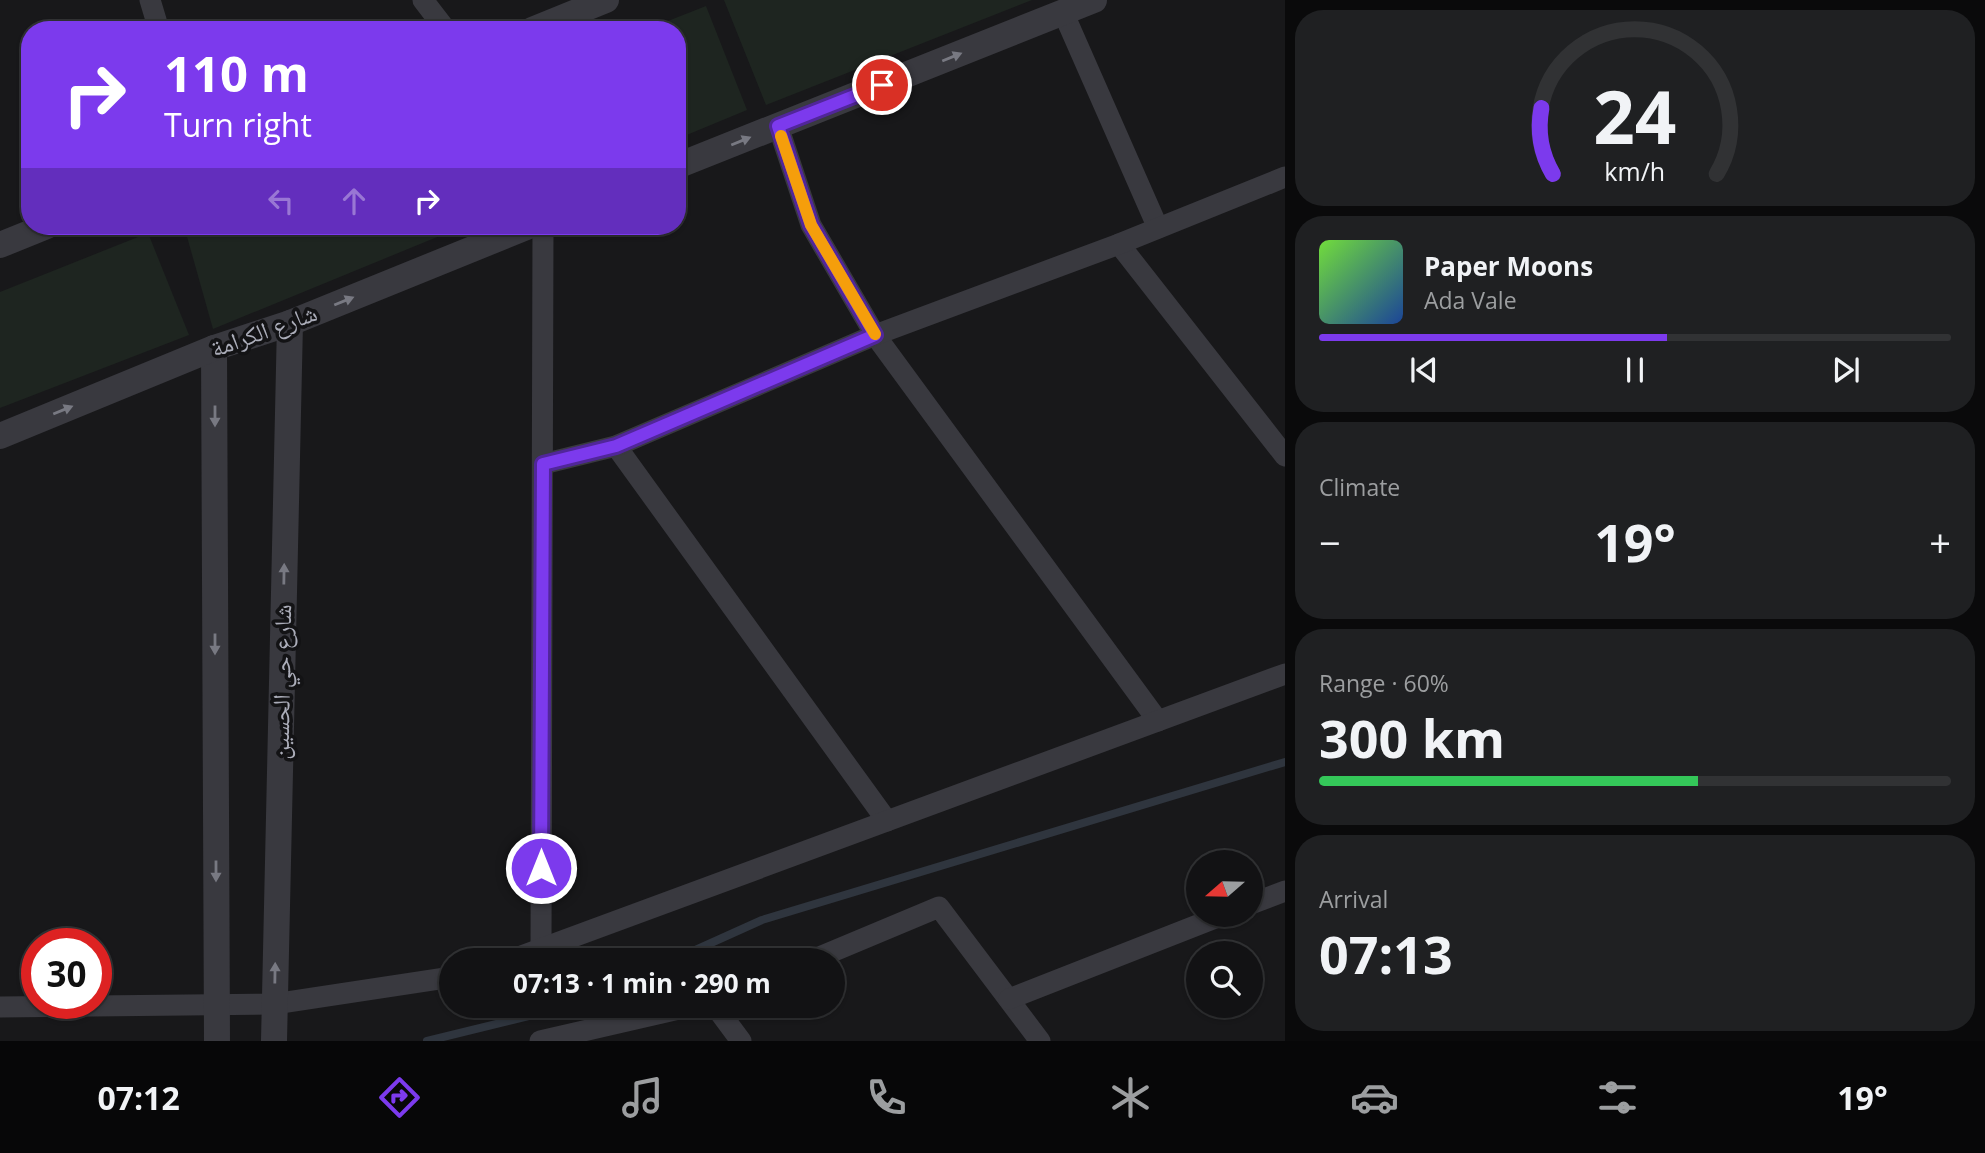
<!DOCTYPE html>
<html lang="en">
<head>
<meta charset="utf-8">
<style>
  :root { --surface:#121214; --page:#1f2022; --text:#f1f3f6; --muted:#9c9ea0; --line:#313234; --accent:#7c3aed }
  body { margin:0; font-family:"Open Sans","Noto Naskh Arabic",sans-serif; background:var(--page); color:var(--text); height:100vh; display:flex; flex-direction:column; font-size:26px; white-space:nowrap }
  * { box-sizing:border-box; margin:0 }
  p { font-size:23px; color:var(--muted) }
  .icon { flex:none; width:38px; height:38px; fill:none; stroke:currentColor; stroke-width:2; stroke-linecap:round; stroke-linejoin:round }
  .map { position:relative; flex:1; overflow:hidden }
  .drawer { display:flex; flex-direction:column; gap:10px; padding:10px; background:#0a0a0b; width:700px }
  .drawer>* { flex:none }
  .top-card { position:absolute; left:21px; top:21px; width:665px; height:214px; border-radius:28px; box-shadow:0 2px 5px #0004,0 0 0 2px var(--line); background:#7c3aed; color:#fff; overflow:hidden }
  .needle { width:46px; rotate:250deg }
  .fabs { position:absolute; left:1186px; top:850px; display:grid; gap:14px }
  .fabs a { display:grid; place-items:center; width:77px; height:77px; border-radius:50%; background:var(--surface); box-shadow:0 2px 5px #0004,0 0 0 2px var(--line); font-size:35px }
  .speed { position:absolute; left:21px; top:928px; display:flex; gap:14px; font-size:35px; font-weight:700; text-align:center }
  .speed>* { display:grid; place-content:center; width:91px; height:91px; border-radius:50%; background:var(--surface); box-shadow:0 2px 5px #0004,0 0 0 2px var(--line); line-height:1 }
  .speed .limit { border:10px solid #d22; background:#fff; color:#111 }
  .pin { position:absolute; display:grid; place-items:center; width:60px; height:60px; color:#fff; margin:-30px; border:4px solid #fff; border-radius:50%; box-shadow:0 2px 7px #0007 }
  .me { position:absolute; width:77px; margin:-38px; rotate:0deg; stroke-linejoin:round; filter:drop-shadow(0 0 5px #0008) }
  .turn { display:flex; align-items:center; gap:24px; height:147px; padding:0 28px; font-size:32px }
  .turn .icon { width:91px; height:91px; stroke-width:2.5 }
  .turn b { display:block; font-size:49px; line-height:60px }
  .lanes { display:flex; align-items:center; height:66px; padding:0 28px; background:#0003; justify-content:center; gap:35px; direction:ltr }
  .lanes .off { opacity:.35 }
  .big { font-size:52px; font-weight:700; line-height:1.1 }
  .drawer .card { flex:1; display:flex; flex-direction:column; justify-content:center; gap:10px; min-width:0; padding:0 24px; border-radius:28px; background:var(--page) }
  .drawer .dial { align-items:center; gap:0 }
  .dial svg { height:182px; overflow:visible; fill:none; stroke:var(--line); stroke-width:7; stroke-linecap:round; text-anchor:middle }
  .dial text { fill:var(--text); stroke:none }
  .song { display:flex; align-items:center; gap:21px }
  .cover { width:84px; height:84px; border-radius:10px; background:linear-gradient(135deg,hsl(100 70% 55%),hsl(220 70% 35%)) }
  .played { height:7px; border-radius:4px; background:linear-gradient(90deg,var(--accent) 55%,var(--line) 55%) }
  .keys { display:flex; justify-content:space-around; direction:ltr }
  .heat { display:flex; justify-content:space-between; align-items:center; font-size:38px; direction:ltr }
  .charge { height:10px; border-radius:5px; background:linear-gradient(90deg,#34c759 60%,var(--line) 0) }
  .trip { position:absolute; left:439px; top:948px; width:406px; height:70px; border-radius:35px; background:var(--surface); box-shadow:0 2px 5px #0004,0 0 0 2px var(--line); font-weight:700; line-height:70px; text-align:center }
  .dock { display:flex; height:112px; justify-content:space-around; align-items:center; background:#070708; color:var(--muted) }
  .dock .icon { width:49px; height:49px }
  .dock .current { color:var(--accent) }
  .dock b { font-size:32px; color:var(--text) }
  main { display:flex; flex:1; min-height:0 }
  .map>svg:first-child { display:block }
</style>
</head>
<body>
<main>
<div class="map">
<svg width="1285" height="1041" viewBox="0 0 1285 1041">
  <rect width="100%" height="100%" fill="#18181a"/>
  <!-- green -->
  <g fill="#1e2520">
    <polygon points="724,0 1032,0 766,105"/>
    <polygon points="706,6 747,110 677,139 677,30 645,30"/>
    <polygon points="184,226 464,226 213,329"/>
    <polygon points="148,233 189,335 0,408 0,292"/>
  </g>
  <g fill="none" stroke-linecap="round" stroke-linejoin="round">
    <!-- stream -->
    <g stroke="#2f353e" stroke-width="8">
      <polyline points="671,961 762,920 1285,762"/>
      <polyline points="427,1041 570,1006"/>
    </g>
    <!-- minor -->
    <g stroke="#39393f" stroke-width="21">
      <polyline points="150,0 159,30"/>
      <polyline points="423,0 446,30"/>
      <polyline points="1063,12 1158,228"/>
      <polyline points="778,126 811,225 875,335 1158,721"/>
      <polyline points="1119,244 1285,456"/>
      <polyline points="616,446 887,821"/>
      <polyline points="543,464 616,446 875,335 1119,244 1285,177"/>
      <polyline points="1251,904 1285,891"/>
      <polyline points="541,949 543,226"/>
      <polyline points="508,961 1285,674"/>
      <polyline points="810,961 939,907 1040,1041"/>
      <polyline points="1009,999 1223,915"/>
      <polyline points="715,1006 741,1041"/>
      <polyline points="0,1007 274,1004 452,977"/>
      <polyline points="540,1041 692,1006"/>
    </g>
    <!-- tertiary -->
    <g stroke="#39393f" stroke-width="26">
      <polyline points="532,30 606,0"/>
      <polyline points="677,166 1094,0"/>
      <polyline points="0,245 47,226"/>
      <polyline points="214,348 217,1041"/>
      <polyline points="0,436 214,348 290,323 529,226"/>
      <polyline points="274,1041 290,323"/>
    </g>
  </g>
  <!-- one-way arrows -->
  <defs><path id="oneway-solid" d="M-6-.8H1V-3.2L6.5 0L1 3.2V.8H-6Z" transform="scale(1.75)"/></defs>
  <g fill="#787982">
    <use href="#oneway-solid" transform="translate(952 57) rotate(-22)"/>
    <use href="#oneway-solid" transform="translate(741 141) rotate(-22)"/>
    <use href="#oneway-solid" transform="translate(344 301) rotate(-22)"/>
    <use href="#oneway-solid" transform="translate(63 410) rotate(-22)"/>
    <use href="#oneway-solid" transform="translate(215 416) rotate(90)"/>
    <use href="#oneway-solid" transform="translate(284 574) rotate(-89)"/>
    <use href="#oneway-solid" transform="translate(215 644) rotate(90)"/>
    <use href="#oneway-solid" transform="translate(216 871) rotate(90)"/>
    <use href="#oneway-solid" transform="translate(275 973) rotate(-89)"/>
  </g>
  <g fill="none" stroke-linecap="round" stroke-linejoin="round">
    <defs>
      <polyline id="route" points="541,868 543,464 616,446 875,335 811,225 778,126 882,85"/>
    </defs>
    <!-- route casing -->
    <use href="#route" stroke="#51269a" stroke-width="18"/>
    <!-- route -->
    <use href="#route" stroke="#7c3aed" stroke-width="12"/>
    <!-- slow -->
    <polyline stroke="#f59e0b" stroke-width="12" points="781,136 811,225 875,334"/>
  </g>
  <g text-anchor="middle" stroke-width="7" stroke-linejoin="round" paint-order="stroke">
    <!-- street labels -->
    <g font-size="24" fill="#abadb9" stroke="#131315">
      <text transform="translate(264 331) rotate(-20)" y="8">شارع الكرامة</text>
      <text transform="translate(282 682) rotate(-89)" y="8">شارع حي الحسين</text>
    </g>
  </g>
</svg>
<div class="fabs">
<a><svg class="needle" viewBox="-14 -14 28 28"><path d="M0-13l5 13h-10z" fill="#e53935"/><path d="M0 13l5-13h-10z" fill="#9c9ea0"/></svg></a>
<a><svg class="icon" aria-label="search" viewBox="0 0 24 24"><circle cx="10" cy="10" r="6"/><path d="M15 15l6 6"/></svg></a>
</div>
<div class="speed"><div class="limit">30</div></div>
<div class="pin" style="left:882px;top:85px;background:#d93025"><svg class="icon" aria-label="arrive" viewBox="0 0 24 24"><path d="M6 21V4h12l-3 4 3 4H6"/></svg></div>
<svg class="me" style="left:541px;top:868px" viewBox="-20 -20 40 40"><circle r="17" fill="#7c3aed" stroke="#fff" stroke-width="3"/><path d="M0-11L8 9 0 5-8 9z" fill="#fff"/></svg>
<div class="trip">07:13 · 1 min · 290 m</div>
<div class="top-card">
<div class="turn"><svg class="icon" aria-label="right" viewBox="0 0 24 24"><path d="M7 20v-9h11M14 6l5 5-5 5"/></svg><div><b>110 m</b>Turn right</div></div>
<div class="lanes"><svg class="icon off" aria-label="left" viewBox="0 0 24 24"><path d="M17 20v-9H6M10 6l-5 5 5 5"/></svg><svg class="icon off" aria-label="ahead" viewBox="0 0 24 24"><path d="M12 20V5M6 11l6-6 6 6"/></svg><svg class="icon" aria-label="right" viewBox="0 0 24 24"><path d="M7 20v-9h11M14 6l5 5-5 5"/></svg></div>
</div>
</div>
<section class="drawer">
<div class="card dial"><svg viewBox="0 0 100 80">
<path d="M14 69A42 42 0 1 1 86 69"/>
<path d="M14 69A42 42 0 0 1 9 40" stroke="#7c3aed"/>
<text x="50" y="56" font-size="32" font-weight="700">24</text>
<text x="50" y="72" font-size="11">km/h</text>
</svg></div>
<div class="card">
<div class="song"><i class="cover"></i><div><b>Paper Moons</b><p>Ada Vale</p></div></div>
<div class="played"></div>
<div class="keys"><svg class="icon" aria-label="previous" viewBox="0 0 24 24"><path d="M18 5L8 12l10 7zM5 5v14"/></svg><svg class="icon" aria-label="pause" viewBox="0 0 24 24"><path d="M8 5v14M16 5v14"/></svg><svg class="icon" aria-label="next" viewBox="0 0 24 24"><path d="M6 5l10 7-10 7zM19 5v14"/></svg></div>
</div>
<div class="card"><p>Climate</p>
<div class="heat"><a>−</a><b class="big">19°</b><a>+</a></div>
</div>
<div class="card"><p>Range · 60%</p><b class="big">300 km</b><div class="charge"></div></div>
<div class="card"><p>Arrival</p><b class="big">07:13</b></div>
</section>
</main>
<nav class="dock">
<b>07:12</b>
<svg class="icon current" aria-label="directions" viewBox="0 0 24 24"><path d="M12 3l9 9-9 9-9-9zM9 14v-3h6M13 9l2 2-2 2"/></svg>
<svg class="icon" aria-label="music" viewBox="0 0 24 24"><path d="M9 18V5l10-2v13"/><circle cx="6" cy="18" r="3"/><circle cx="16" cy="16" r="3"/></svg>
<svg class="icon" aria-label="phone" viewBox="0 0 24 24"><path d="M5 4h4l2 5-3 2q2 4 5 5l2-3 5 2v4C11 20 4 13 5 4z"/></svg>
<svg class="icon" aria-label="climate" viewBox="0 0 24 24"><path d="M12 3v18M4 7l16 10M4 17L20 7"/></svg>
<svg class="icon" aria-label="car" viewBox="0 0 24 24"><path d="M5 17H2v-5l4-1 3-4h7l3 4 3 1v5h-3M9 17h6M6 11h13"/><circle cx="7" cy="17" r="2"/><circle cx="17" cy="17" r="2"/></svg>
<svg class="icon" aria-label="filters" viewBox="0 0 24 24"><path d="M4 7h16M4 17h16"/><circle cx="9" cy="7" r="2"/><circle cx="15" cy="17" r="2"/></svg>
<b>19°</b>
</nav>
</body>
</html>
